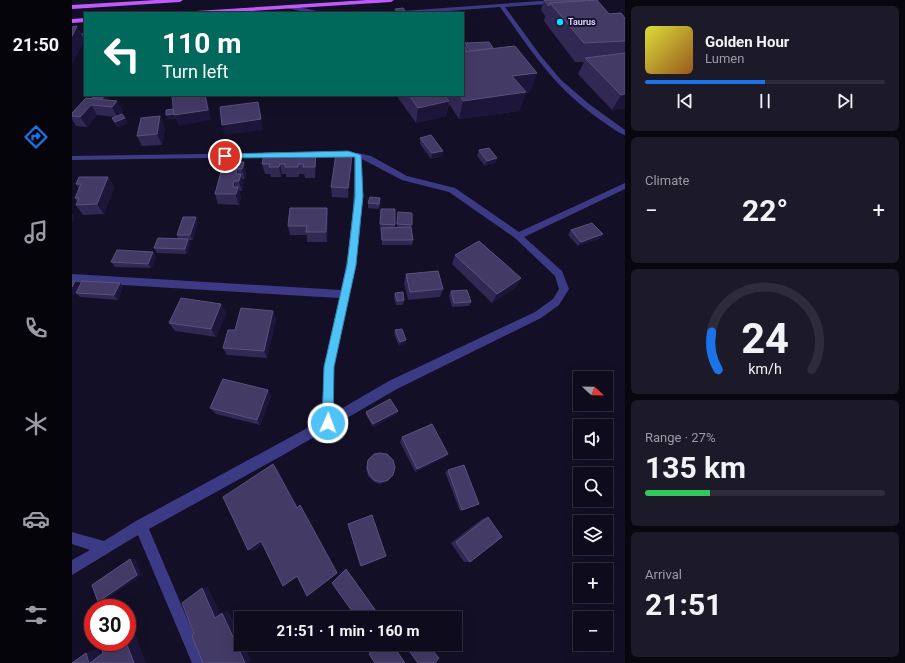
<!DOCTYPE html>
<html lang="en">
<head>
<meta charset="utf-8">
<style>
  :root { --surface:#0e0b1c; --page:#1c1929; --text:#f1f3f6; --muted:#9b9ba3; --line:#2e2b3b; --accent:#1a73e8 }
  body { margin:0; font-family:Roboto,sans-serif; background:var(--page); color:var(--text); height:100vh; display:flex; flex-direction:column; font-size:15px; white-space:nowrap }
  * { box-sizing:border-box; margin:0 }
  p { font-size:13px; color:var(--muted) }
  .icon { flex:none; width:22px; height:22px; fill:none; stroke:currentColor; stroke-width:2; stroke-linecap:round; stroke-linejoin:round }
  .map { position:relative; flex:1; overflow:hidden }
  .side { display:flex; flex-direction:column; gap:6px; padding:6px; background:#08060f; width:280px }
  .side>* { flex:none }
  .hud { position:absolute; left:12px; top:12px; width:380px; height:84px; border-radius:0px; box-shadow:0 4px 16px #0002,0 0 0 1px var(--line); background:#00695c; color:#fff; overflow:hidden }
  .needle { width:26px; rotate:112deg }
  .buttons { position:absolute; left:501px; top:371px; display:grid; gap:8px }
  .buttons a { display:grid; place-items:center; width:40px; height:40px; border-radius:0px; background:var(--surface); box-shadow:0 4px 16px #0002,0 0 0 1px var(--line); font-size:20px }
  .speed { position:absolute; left:12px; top:599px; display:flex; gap:8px; font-size:20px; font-weight:700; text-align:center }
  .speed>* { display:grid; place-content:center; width:52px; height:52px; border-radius:50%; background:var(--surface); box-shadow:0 4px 16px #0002,0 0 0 1px var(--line); line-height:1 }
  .speed .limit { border:6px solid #d22; background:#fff; color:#111 }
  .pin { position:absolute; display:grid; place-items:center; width:34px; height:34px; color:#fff; margin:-17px; border:2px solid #fff; border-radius:50%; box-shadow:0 1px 4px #0007 }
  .me { position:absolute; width:44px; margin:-22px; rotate:2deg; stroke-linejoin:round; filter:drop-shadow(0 0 3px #0008) }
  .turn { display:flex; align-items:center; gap:14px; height:84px; padding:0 12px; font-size:18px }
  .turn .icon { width:52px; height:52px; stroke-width:2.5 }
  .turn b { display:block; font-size:28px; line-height:34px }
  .big { font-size:30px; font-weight:700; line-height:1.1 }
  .side .widget { flex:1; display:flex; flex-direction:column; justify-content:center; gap:6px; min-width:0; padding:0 14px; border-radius:6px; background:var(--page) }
  .side .dial { align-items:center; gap:0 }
  .dial svg { height:104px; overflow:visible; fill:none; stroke:var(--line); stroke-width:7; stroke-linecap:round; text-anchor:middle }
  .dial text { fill:var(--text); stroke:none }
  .song { display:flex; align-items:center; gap:12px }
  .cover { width:48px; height:48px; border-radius:6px; background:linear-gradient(135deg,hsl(60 70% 55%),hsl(30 70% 35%)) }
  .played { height:4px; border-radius:2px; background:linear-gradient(90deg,var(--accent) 50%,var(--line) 50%) }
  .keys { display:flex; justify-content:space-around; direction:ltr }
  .heat { display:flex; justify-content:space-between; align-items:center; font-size:22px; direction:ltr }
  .charge { height:6px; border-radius:3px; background:linear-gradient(90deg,#34c759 27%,var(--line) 0) }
  .trip { position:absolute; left:162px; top:611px; width:228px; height:40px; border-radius:0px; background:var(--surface); box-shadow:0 4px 16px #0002,0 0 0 1px var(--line); font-weight:700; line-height:40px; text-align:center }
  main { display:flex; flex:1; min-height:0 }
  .dock { display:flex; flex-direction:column; width:72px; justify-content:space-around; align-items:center; background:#06040b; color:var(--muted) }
  .dock .icon { width:28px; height:28px }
  .dock .selected { color:var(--accent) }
  .dock b { font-size:18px; color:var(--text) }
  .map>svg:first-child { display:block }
</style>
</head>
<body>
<main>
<nav class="dock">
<b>21:50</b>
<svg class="icon selected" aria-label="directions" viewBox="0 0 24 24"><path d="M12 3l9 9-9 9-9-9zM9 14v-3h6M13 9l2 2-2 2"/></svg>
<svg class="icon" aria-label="music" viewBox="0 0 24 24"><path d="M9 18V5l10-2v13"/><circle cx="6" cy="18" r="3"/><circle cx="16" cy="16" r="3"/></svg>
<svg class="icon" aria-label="phone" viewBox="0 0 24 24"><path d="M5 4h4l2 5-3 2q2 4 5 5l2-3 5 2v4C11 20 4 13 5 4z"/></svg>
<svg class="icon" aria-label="climate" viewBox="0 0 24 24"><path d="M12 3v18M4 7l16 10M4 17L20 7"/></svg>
<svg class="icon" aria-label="car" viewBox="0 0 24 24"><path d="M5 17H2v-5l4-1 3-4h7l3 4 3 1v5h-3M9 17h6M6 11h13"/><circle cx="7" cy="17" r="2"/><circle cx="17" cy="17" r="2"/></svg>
<svg class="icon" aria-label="filters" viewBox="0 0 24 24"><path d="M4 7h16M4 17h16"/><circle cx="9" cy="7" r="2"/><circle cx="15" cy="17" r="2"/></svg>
</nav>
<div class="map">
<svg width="553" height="663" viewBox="0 0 553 663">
  <rect width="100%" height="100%" fill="#130f26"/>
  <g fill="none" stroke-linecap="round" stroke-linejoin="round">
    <!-- street -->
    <g fill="#3d3a85" fill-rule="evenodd">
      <path d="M482,0H506L503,2L433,7L468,55L489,80L517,104L553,130V135C544,132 535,124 527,119C481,86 460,52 428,7L351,13H327L330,11Z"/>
      <polygon points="217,5 245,11 248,13 237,13 215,8 214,7"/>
      <polygon points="13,33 13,37 0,38 0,34"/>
      <path d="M227,152L286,153L299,156L335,176L383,188L447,232L553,183V189L452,237L490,271L497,289L487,305L469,318L325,389L211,455L77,529L134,663H120L66,535L0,575V560L18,550L0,544V532L32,541L64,521L250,420L252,367L267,298L0,282V274L269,290C279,246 283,202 282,157L230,156H227ZM290,159L330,180L377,192L443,238L483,276L487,289L481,299L463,312L317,381L262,413V367L284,265L291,196Z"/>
      <polygon points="206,153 210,155 209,157 0,160 0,156"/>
    </g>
    <!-- primary -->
    <g fill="#c25bff" fill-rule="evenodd">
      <polygon points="84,0 111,0 108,2 0,9 0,5"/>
      <polygon points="295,0 322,0 319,2 148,13 121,13 124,11"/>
      <polygon points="13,18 13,22 0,23 0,19"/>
    </g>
  </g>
  <!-- wall -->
  <g fill="#312854">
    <polygon points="472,0 512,0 537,14 553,18 553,108 540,110 506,74 512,62 503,62 472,21 473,16 469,10"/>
    <polygon points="393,43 421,48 465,73 458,92 454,93 447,111 387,119 377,104 374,116 344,123 324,95 391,95 393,46"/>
    <polygon points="37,95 35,100 45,101 51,112 48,115 53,118 56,123 46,127 43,124 40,118 43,117 25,115 15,127 4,126 0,119 0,113 21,98"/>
    <polygon points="93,127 90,145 70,146 65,136"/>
    <polygon points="348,138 371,151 370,156 359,159 348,144"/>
    <polygon points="407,150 425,158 423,163 413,166 405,156"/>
    <polygon points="168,158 170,162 172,162 174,172 173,179 170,179 171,185 170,191 167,191 169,197 167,205 146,204 143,194"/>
    <polygon points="190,164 244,164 243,178 233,178 232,174 227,174 227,177 214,177 214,174 210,174 209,177 199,177 198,174 193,174"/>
    <polygon points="280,166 276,198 260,197 259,187"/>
    <polygon points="36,177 42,187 32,214 11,215 4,205 5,202 3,198 7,189 4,184"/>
    <polygon points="296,203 308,203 307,209 296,208"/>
    <polygon points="255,208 256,217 255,242 235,242 235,235 218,235 216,226"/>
    <polygon points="309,209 323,225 323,228 325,228 326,212 340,225 339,228 341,240 340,245 310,245 309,229 308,229"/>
    <polygon points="126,222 121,240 117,240 118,244 115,254 85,253 82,248 106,239 105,235"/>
    <polygon points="499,230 531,234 527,239 506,246 496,235"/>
    <polygon points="81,252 84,257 79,268 43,267 39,262"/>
    <polygon points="383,255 449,278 444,287 420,303 380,264"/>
    <polygon points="334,274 371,289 368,297 336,300 332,283"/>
    <polygon points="51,287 46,300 8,297 4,293"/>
    <polygon points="379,291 399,302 397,306 380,307 377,296"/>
    <polygon points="323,293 332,300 331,305 324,305 322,297"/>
    <polygon points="149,304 154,313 144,337 103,331 97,323"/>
    <polygon points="201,311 204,319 195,358 155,355 151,348 163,330"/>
    <polygon points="323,330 333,344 327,346 322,334"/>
    <polygon points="196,390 199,396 188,425 144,414 138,408"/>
    <polygon points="294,412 325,414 301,427 294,415"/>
    <polygon points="330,437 376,454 372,458 343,472 328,442"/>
    <polygon points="296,460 321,475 320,476 315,482 308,484 302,482 296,476 294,469"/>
    <polygon points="376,470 407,504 388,511 373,472"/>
    <polygon points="416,517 398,562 392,562 379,543 410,519"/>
    <polygon points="276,524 289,566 288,566"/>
    <polygon points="304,644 321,644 297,654 297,651"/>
    <polygon points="334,644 355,644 346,663 333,646"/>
  </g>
  <!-- shaded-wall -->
  <g fill="#1d163a">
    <polygon points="5,26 13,41 0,64 0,36"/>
    <polygon points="465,73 458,92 454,93 447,111 387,119 391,101 440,76"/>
    <polygon points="553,94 553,108 540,110 549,95"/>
    <polygon points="32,95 37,95 34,103 31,98"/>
    <polygon points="133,95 136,102 139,120 107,126 103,117 104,119 96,120 94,115 101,109 103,115"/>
    <polygon points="45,101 51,112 46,118 40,107"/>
    <polygon points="377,101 374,116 344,123 346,108"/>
    <polygon points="19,105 25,115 15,127 8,117"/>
    <polygon points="88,116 93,127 90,145 85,134"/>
    <polygon points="53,118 56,123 46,127 43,122"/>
    <polygon points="189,119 191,130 153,135 150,125"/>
    <polygon points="371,151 370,156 359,159 360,153"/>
    <polygon points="244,153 244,164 243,178 243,167"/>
    <polygon points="280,155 280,166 276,198 276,188"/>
    <polygon points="168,158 171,166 172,162 174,172 173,179 167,162"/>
    <polygon points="425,158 423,163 413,166 415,161"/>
    <polygon points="208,164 210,174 209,177 207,167"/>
    <polygon points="165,169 168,178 169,174 171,185 170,191 164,174"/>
    <polygon points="36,177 42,187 32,214 25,204"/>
    <polygon points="162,181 165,190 166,187 169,197 167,205 161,187"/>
    <polygon points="255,208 256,217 255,242 254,232"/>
    <polygon points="0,214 3,218 0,223"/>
    <polygon points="124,217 126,222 121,240 118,235"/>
    <polygon points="531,234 527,239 506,246 509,242"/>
    <polygon points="116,239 118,244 115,254 113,249"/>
    <polygon points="81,252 84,257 79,268 76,264"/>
    <polygon points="449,278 444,287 420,303 425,294"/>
    <polygon points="3,281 7,286 2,296 0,293 0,287"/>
    <polygon points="48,283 51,287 46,300 42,295"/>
    <polygon points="149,304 154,313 144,337 139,329"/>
    <polygon points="201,311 204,319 195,358 192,351"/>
    <polygon points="334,340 333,344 327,346 328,342"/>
    <polygon points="196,390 199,396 188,425 185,420"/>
    <polygon points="326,411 325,414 301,427 301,424"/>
    <polygon points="376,454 372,458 343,472 345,469"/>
    <polygon points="201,464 206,469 228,511 225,508"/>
    <polygon points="321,475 315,482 308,484 309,482"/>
    <polygon points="228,505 231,509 266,572 265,573"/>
    <polygon points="189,541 194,542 182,551 176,550"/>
    <polygon points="58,559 63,559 70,575 32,601 26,602"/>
    <polygon points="229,575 215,584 211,586 225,576"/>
    <polygon points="136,587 149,615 143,618 130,588"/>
    <polygon points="156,610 169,639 169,644 171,644 179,660 176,663 173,663 150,613"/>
    <polygon points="59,623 74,663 62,663 54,642 55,624"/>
    <polygon points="26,648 30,659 19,663 17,663 14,653"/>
  </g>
  <!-- building -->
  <g fill="#433a66" stroke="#5a527e">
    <polygon points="472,0 512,0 513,1 478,3 477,6"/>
    <polygon points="525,0 537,14 549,13 553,18 553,41 512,43 478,3"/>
    <polygon points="331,8 334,12 350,11 351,13 325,13 323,9"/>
    <polygon points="5,26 0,36 0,27"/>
    <polygon points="417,42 421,48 398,51 393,43"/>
    <polygon points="391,44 396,52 391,52"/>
    <polygon points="443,46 465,73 440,76 454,92 391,101 388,95 391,95 391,52"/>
    <polygon points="553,53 553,94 549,95 513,58"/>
    <polygon points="22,95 32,95 31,98 20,98"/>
    <polygon points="108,95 133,95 136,110 102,115 100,96"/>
    <polygon points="337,95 372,95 377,101 346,108"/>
    <polygon points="14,98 45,101 40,107 19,105 8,117 0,116 0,113"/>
    <polygon points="186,102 189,119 150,125 148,107"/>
    <polygon points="101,109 102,114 94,115 94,110"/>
    <polygon points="50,114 53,118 43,122 40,118"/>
    <polygon points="88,116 85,134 65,136 69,118"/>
    <polygon points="359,135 371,151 360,153 348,138"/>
    <polygon points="417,148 425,158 415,161 407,150"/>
    <polygon points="192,153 244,153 243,167 231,167 232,164 226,164 226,167 213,167 213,164 208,164 207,167 197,167 198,164 190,164"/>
    <polygon points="264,154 280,155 276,188 259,187"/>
    <polygon points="153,157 168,158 167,162 172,162 170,169 165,169 164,174 169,174 167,181 162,181 161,187 166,187 164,194 143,194"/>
    <polygon points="7,177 36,177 25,204 4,205 7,198 3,198 9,184 4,184"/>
    <polygon points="298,197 308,198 307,204 296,203"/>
    <polygon points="218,208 255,208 254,232 234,232 235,226 216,226"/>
    <polygon points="309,209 323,209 323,225 308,224"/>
    <polygon points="326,212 340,213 340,225 325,224"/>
    <polygon points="111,217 124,217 118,235 105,235"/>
    <polygon points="520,223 531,234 509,242 499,230"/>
    <polygon points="339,227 341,240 310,240 309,228"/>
    <polygon points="86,238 116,239 113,249 82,248"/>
    <polygon points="407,241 449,278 425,294 383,255"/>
    <polygon points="45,250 81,252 76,264 39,262"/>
    <polygon points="366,271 371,289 338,292 334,274"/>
    <polygon points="0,281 3,281 0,287"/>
    <polygon points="10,281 48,283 42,295 4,293"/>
    <polygon points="395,290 399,302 382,303 379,291"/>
    <polygon points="331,292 332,300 325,301 323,293"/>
    <polygon points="109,298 149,304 139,329 97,323"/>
    <polygon points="169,308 201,311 192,351 151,348 156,330 163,330"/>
    <polygon points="330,329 334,340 328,342 323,330"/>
    <polygon points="151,379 196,390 185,420 138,408"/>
    <polygon points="318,399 326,411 301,424 294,412"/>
    <polygon points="360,424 376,454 345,469 330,437"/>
    <polygon points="308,453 315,454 321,460 323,467 321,475 316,480 309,482 302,480 297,474 295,467 296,460 302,454"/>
    <polygon points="201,464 225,508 228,505 265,573 235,596 225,576 211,586 189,541 176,550 151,497"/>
    <polygon points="392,465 407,504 390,510 376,470"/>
    <polygon points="300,515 314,556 289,566 276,524"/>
    <polygon points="416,517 430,537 398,562 384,542"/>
    <polygon points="58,559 65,575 26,602 20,585"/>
    <polygon points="274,569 309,618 285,618 260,583"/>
    <polygon points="130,588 143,618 150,613 173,663 131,663 120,636 122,634 110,603"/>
    <polygon points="27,642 54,642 62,663 18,663 31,653"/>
    <polygon points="306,644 320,644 333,663 303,663 297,654"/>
    <polygon points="338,644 355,644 367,658 363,663 346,663 335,648"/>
    <polygon points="14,653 17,663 0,663"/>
  </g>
  <!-- route -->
  <polygon fill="#4fc3f7" stroke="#337fa1" points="276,151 289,155 291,196 284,265 262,367 261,423 259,427 256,428 252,427 250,423 252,367 275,265 283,196 283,157 153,158 150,156 153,154"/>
  <!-- markers -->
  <circle fill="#00e5ff" stroke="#130f26" stroke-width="1.5" cx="488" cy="22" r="4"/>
  <g text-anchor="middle" stroke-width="3.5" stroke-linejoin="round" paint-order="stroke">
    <!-- far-poi labels -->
    <g font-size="9" font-weight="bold" fill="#d9d4ff" stroke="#130f26" text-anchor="start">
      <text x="496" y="25">Taurus</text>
    </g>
  </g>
</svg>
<div class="buttons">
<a><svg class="needle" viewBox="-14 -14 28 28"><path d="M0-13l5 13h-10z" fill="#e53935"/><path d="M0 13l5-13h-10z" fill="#9b9ba3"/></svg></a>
<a><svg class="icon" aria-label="sound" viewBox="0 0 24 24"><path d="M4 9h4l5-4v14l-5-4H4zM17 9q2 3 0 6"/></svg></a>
<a><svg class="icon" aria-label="search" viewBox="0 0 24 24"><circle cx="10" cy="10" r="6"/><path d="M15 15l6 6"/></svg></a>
<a><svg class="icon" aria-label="layers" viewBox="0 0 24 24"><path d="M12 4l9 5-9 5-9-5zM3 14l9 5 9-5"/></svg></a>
<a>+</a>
<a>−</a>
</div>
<div class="speed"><div class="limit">30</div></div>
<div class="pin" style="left:153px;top:156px;background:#d93025"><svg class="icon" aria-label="arrive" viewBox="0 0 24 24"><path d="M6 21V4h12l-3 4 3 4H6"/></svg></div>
<svg class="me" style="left:256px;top:423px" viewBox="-20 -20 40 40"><circle r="17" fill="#4fc3f7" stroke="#fff" stroke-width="3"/><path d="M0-11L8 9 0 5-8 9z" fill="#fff"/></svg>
<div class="trip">21:51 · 1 min · 160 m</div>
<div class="hud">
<div class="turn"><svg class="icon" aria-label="left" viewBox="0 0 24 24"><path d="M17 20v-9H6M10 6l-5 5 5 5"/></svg><div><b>110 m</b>Turn left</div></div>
</div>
</div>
<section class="side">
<div class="widget">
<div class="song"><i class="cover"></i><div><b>Golden Hour</b><p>Lumen</p></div></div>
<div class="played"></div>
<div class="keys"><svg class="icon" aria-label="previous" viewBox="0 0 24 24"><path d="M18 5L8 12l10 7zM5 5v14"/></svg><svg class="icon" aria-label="pause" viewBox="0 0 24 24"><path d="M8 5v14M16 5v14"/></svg><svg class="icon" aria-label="next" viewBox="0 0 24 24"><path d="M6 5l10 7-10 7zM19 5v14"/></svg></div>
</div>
<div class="widget"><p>Climate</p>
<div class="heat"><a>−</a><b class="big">22°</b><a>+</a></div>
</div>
<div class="widget dial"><svg viewBox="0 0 100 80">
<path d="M14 69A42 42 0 1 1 86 69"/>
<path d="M14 69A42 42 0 0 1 9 40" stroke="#1a73e8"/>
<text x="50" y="56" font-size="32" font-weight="700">24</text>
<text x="50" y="72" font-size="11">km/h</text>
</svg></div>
<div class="widget"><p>Range · 27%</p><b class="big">135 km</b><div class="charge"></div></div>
<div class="widget"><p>Arrival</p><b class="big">21:51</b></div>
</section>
</main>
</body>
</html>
